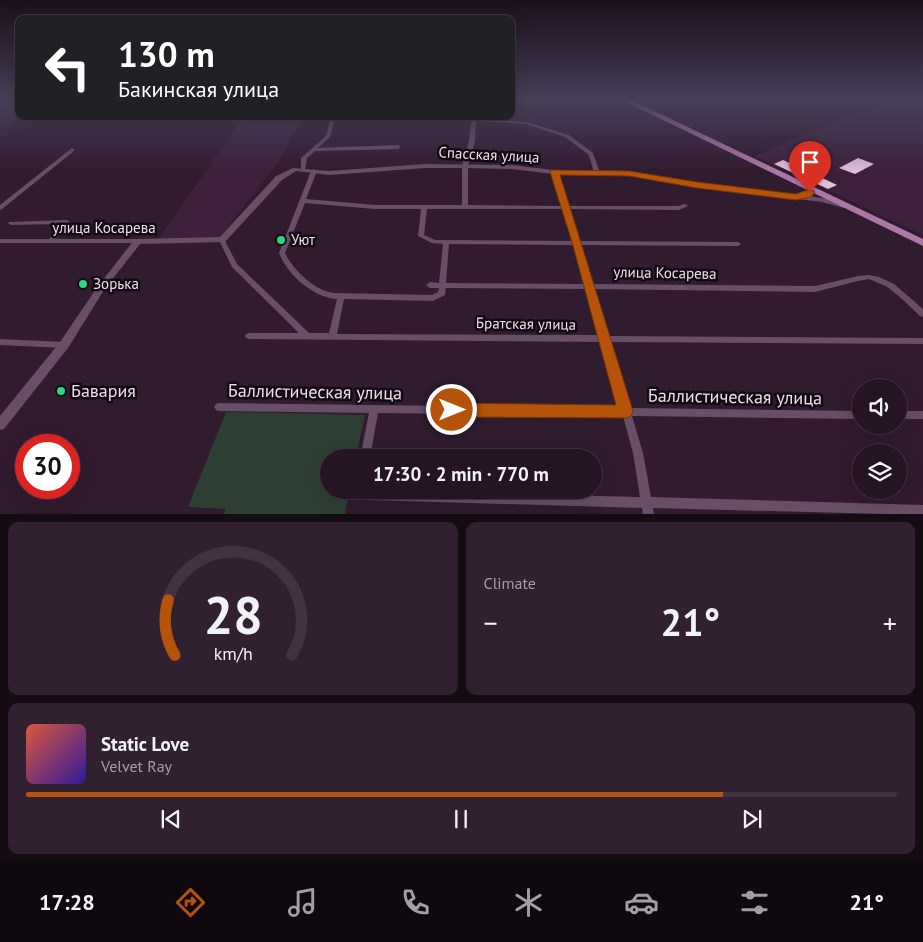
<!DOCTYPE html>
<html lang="en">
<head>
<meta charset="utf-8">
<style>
  :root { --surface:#251423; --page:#312130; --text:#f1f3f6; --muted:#a39ea6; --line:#423341; --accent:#b45309 }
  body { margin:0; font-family:"PT Sans",sans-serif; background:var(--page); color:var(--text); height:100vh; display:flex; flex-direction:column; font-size:19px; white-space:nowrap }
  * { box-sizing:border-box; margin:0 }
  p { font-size:16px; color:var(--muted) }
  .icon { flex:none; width:28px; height:28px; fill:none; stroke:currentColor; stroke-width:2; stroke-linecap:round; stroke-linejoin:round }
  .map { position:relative; height:514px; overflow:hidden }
  .side { display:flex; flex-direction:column; gap:8px; padding:8px; background:#140b13; flex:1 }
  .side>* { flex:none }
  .guide { position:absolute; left:15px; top:15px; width:500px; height:105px; border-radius:10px; box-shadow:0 5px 20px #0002,0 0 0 1px var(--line); background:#202124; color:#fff; overflow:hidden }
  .tools { position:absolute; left:852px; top:379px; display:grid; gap:10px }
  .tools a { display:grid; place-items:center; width:55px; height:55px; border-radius:50%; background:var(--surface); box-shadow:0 5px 20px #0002,0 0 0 1px var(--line); font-size:25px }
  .speed { position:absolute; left:15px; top:434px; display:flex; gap:10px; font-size:25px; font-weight:700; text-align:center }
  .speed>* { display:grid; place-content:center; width:65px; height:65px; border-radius:50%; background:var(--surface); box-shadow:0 5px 20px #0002,0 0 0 1px var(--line); line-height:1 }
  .speed .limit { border:8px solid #d22; background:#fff; color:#111 }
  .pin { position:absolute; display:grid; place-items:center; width:42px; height:42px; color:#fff; margin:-51px -21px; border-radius:50% 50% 50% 0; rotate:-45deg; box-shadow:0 0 5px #0007 }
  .pin .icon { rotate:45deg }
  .me { position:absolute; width:55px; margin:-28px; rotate:90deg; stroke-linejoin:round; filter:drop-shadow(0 0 4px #0008) }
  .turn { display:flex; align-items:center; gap:18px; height:105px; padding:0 20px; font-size:22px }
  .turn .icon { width:65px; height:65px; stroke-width:2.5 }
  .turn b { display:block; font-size:35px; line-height:42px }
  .big { font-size:38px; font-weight:700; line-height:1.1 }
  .side .tile { flex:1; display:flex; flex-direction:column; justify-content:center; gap:8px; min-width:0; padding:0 18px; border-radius:10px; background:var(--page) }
  .side .dial { align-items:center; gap:0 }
  .dial svg { height:130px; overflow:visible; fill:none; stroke:var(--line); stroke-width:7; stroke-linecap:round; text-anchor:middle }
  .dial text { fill:var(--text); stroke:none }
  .song { display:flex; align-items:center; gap:15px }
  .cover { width:60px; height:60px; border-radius:8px; background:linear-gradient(135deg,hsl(10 70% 55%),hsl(250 70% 35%)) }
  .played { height:5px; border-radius:2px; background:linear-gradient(90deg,var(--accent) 80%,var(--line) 80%) }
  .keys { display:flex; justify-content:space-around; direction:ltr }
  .heat { display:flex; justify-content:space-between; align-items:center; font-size:28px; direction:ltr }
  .side .tiles { flex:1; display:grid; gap:8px; grid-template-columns:1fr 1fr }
  .tile:last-child { grid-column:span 2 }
  .trip { position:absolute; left:320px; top:449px; width:282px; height:50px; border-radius:25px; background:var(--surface); box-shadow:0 5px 20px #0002,0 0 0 1px var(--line); font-weight:700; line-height:50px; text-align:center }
  .tabs { display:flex; height:80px; justify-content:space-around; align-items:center; background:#0f080e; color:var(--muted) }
  .tabs .icon { width:35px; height:35px }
  .tabs .selected { color:var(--accent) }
  .tabs b { font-size:22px; color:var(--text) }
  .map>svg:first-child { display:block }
</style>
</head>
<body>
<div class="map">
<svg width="923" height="515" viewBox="0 0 923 515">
  <rect width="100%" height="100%" fill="#311b2f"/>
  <!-- built -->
  <g fill="#3d213b">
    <polygon points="0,100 19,100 19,116 22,116 0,127"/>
    <polygon points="888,100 923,100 923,235 755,156"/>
    <polygon points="244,116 317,116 315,119 301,120 280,160 220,237 159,238"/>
  </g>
  <!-- green -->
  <polygon fill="#2d3f33" points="226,412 365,415 356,457 329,458 329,490 350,490 345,514 224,514 226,509 188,507"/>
  <!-- building -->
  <g fill="#dfc0db">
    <polygon points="858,158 874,164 855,174 839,168"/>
    <polygon points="783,160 816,175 837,185 828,189 774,164"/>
  </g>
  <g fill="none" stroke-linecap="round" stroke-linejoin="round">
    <!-- minor -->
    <g fill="#684e66" fill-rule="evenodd">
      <polygon points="333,116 338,116 334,121 330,137 318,148 398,145 401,147 398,149 315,151 307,158 305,170 301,170 301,158 326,136 330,121"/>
      <path d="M472,116H476V118L527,122L569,135L593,153L600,173L597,175L594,173L589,155L565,137L526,124L476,121L475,141L468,166V205L562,206L551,172L554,170L557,172L568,206H678L685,204L688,206L679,210L569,209L580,241L738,242L741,244L738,246L581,245L593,284L815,286L858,276L869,275L879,277L894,284L923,309V317L920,316L902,299L889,288L881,284L869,279L858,281L815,292L594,289L608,336L923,338V344L610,342L630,408L861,411V419L632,416L643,453L651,497L923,505V515L653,508L654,515H643L642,508L369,500L358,494L357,490L640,497L633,453L623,416L378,413L370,458H360L369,413L219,411L216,410L214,407L216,404L219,403L620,408L602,342L249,339L246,338L245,336L246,334L249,333H299L232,267L219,240L220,239H224L237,264L309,333H329L337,299C312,297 288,275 279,253L311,171L314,169L317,171L306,199L375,205H462V166L469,141ZM305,203L375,209H421L418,236L432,243L443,244L439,283L430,282L426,285L430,288H439L438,292L432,295L335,293C316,292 293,270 285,253ZM427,209H563L573,241L435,240L424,235ZM449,244L575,245L586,284L446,283ZM446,288L587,289L600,335L337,334L344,299L433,301L445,295Z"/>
      <polygon points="72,148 75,150 74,151 2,209 0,210 0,205"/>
      <polygon points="67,220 70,222 56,239 138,239 141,241 138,243 0,243 0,239 49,239 62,224 11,225 9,224 8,223 9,222"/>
      <polygon points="0,339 64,342 67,343 68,345 67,347 64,348 0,345"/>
      <rect x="899" y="411" width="24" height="8"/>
    </g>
    <!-- tertiary -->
    <polygon fill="#684e66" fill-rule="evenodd" points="425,164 511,165 554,170 629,171 697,183 823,198 847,204 848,206 844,208 822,202 697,187 629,175 554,174 511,169 465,168 425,168 329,175 296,171 282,180 225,242 140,244 104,290 68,348 4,429 0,430 0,416 60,342 98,286 135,239 220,237 276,176 293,168 329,171"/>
    <!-- primary -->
    <polygon fill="#ac77a7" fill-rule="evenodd" points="622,100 631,100 923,239 923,246"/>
  </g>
  <!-- sky -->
  <linearGradient id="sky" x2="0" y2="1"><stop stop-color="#1b0f1a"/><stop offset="0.58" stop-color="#483f58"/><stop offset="1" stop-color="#483f58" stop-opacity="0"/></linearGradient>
  <rect width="923" height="172" fill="url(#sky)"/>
  <!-- route -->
  <polygon fill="#b45309" stroke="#753606" points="551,170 629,171 697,182 796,194 810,189 815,192 811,197 796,200 697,188 629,176 560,175 633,411 631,416 626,418 452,417 446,415 444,410 446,405 452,403 616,405 572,242 550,172"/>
  <!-- markers -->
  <g fill="#2dd883" stroke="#130912" stroke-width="2">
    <circle cx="281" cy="240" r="5"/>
    <circle cx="83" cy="284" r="5"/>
    <circle cx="61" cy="391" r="5"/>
  </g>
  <g text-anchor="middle" stroke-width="5" stroke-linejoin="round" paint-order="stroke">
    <!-- street labels -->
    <g font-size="15" fill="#eddeeb" stroke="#130912">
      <text transform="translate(489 155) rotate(3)" y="5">Спасская улица</text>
      <text x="104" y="233">улица Косарева</text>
      <text transform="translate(665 273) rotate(1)" y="5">улица Косарева</text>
      <text transform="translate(526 324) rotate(1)" y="5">Братская улица</text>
    </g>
    <!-- poi labels -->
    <g font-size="15" fill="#eddeeb" stroke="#130912" text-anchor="start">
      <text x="291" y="245">Уют</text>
      <text x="93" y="289">Зорька</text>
    </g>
    <!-- near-poi labels -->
    <g font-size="18" fill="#eddeeb" stroke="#130912" text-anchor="start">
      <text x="71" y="397">Бавария</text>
    </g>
    <!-- near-street labels -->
    <g font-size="18" fill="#eddeeb" stroke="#130912">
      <text transform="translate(315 392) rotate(1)" y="6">Баллистическая улица</text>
      <text transform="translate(735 397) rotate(1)" y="6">Баллистическая улица</text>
    </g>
  </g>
</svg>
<div class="tools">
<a><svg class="icon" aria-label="sound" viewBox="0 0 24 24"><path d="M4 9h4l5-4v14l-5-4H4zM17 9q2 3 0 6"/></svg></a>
<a><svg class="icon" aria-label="layers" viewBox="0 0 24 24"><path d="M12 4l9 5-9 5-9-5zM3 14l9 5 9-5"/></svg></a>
</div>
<div class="speed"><div class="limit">30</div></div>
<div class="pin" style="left:810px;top:192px;background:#d93025"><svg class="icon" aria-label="arrive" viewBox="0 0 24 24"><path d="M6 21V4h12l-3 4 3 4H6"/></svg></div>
<svg class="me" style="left:452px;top:410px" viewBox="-20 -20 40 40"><circle r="17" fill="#b45309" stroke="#fff" stroke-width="3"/><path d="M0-11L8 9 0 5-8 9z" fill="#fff"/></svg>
<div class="trip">17:30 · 2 min · 770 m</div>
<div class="guide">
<div class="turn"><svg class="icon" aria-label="left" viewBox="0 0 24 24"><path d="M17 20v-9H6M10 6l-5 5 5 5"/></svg><div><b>130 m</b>Бакинская улица</div></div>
</div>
</div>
<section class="side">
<div class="tiles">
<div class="tile dial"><svg viewBox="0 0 100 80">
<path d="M14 69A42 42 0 1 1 86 69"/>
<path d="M14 69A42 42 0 0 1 10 35" stroke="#b45309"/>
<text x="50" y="56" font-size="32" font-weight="700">28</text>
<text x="50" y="72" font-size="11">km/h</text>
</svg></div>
<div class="tile"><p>Climate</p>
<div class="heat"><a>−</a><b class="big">21°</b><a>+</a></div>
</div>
<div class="tile">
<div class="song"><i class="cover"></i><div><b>Static Love</b><p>Velvet Ray</p></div></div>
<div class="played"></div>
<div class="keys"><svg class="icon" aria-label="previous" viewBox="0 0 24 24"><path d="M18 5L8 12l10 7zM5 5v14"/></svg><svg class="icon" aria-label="pause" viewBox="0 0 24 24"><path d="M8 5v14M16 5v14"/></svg><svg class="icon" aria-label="next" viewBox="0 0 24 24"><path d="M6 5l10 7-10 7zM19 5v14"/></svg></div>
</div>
</div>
</section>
<nav class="tabs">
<b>17:28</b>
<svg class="icon selected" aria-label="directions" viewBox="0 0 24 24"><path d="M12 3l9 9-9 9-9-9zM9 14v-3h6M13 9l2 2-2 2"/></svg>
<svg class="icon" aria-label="music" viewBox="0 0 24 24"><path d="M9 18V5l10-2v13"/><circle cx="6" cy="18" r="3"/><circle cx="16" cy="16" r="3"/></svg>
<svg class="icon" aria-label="phone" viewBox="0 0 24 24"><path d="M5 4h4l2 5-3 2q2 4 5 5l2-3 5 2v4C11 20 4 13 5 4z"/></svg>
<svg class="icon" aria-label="climate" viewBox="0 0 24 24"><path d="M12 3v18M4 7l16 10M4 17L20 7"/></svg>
<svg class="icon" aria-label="car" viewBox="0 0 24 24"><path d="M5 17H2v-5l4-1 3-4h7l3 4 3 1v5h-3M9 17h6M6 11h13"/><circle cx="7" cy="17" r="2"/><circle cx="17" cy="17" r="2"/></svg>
<svg class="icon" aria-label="filters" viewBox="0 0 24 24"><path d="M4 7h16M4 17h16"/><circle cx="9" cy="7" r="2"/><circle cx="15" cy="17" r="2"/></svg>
<b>21°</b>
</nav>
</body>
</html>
